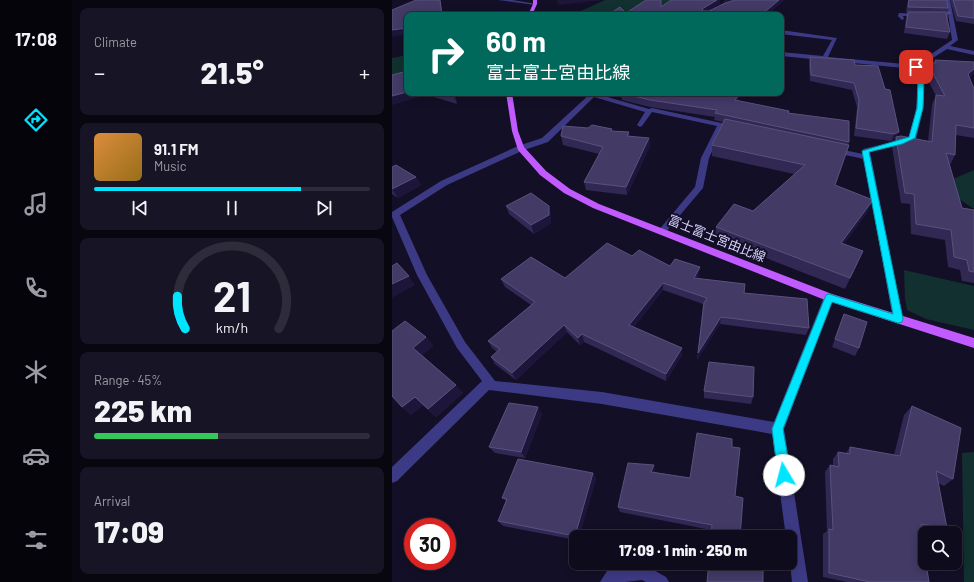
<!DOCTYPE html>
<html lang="en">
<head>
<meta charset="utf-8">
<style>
  :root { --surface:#0e0b1c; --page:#171425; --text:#f1f3f6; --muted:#9b9ba3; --line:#2e2b3b; --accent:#00e5ff }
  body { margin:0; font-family:Barlow,"Noto Sans JP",sans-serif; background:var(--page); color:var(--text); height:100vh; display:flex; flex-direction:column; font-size:15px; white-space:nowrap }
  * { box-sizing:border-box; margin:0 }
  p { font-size:13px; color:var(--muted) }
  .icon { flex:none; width:22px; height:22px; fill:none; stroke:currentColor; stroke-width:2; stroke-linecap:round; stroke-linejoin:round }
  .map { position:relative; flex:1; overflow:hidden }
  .panel { display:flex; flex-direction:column; gap:8px; padding:8px; background:#08060f; width:320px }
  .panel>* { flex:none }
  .top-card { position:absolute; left:12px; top:12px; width:380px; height:84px; border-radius:8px; box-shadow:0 2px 10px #0003,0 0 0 1px var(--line); background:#00695c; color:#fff; overflow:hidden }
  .controls { position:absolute; left:526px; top:526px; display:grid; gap:8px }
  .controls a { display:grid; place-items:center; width:44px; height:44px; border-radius:8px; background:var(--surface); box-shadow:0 2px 10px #0003,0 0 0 1px var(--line); font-size:20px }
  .speed { position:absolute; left:12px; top:518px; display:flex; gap:8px; font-size:20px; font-weight:700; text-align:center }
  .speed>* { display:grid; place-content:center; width:52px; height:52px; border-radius:50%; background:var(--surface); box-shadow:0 2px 10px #0003,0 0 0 1px var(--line); line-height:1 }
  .speed .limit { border:6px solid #d22; background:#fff; color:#111 }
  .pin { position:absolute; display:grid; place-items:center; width:34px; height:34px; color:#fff; margin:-17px; border-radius:8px; box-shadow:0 2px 6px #0006 }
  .me { position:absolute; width:44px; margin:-22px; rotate:352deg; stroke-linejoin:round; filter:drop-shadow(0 0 3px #0008) }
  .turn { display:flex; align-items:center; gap:14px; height:84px; padding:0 16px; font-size:18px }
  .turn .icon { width:52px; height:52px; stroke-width:2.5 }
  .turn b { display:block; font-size:28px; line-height:34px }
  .big { font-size:30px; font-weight:800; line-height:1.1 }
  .panel .card { flex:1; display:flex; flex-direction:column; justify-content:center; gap:6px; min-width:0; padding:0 14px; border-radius:8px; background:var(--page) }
  .panel .dial { align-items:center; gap:0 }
  .dial svg { height:104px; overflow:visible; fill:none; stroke:var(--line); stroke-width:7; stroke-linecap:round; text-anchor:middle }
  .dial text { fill:var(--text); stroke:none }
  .song { display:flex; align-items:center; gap:12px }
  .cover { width:48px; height:48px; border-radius:6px; background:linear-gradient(135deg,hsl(30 70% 55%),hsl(40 70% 35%)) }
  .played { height:4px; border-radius:2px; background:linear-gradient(90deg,var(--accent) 75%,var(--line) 75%) }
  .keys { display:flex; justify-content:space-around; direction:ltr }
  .heat { display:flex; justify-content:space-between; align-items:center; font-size:22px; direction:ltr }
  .charge { height:6px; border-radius:3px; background:linear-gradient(90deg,#34c759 45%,var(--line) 0) }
  .trip { position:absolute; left:177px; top:530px; width:228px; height:40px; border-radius:8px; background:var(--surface); box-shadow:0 2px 10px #0003,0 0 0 1px var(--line); font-weight:800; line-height:40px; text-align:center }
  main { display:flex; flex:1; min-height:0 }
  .tabs { display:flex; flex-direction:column; width:72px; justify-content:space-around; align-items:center; background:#06040b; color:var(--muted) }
  .tabs .icon { width:28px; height:28px }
  .tabs .active { color:var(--accent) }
  .tabs b { font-size:18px; color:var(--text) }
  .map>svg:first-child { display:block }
</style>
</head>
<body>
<main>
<nav class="tabs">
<b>17:08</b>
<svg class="icon active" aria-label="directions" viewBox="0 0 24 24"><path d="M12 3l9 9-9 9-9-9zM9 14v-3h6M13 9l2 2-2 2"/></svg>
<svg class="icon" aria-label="music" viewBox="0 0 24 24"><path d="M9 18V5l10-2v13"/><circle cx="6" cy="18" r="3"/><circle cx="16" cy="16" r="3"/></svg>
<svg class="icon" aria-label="phone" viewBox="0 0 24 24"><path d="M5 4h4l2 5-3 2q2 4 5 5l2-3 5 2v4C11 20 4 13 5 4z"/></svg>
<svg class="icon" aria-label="climate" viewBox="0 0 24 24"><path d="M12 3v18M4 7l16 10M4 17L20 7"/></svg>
<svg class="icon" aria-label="car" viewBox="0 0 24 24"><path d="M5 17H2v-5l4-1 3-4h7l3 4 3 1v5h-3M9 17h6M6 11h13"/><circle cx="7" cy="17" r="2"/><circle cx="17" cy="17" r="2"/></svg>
<svg class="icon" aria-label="filters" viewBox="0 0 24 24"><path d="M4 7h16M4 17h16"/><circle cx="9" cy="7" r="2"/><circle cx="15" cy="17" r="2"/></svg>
</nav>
<section class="panel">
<div class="card"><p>Climate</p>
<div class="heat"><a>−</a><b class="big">21.5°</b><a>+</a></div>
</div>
<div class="card">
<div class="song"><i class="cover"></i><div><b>91.1 FM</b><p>Music</p></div></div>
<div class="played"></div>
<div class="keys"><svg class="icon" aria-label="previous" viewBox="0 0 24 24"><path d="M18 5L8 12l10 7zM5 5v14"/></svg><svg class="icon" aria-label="pause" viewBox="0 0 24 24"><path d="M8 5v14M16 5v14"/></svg><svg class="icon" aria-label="next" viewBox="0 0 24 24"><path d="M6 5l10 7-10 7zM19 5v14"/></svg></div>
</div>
<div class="card dial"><svg viewBox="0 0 100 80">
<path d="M14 69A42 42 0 1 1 86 69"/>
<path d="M14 69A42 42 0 0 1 8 44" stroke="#00e5ff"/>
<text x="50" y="56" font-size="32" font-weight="700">21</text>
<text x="50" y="72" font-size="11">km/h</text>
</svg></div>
<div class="card"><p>Range · 45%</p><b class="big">225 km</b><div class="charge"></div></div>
<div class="card"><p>Arrival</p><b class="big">17:09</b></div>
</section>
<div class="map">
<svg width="582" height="582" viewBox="0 0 582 582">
  <rect width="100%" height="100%" fill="#130f26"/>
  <!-- green -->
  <g fill="#12302f">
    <polygon points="213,0 282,0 268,7 241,15 180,15"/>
    <polygon points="10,56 15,57 15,76 0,79 0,58"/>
    <polygon points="582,170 582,209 564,197 561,179"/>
    <polygon points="512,270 582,286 582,330 534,319 515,310 513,299"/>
    <polygon points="582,452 582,582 572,582 570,453"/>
  </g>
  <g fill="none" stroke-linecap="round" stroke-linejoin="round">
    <!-- minor -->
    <g fill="#3d3a85" fill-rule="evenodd">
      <polygon points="106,0 120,0 145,4 143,5"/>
      <path d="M554,0H558L566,40L558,46L582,51V55L555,49L527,67C537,91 530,115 524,139L478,152L511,319L510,322L506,323L502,322L501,319L472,159L439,152L438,150L442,148L471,154V149L517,138C523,115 530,92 522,69L389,56V52L431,56L440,40L389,34V30L445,38L436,57L523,65L560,40Z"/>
      <polygon points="507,13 529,14 531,15 529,16 511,16 512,19 510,20 506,16"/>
      <polygon points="199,93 206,93 205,94 257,109 260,108 343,126 346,128 343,130 331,128 317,158 311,188 273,233 270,234 266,231 303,187 309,158 325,126 260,112 250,126 248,127 245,125 253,112 202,97 156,142 132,150 55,185 8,215 35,275 73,342 103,381 210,392 382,422 432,297 433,294 441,294 442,297 392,429 416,582 400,582 398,563 398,537 394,537 380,434 210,404 97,390 5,481 0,483 0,467 90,381 65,348 25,275 0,217 0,212 49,181 126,146 150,138"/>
      <polygon points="251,564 274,577 277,582 254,582 250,580 233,582 208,582 215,571 220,568"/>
    </g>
    <!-- major -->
    <g fill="#c25bff" fill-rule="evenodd">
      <polygon points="141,0 145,0 145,4 140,15 136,15 141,4"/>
      <polygon points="114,93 120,93 126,131 132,147 154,171 178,189 207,204 440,294 582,338 582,348 433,300 201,208 172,193 148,175 126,150 120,131"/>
    </g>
  </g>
  <!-- wall -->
  <g fill="#312854">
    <polygon points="516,0 555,0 556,8 554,12 558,14 555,20 558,32 555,39 512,33 514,18 516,12 514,12"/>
    <polygon points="558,0 582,0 582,24 564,21"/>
    <polygon points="418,57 463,65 505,137 536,141 540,104 544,96 531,71 535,62 542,62 543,60 577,78 582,89 582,138 564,135 563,155 558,165 570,208 582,210 582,283 570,281 568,270 556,267 553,240 519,234 518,204 509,203 500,147 503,140 499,141 462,136 465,107 460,90 418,81 417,64"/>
    <polygon points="15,93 63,93 65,104 35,95"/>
    <polygon points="228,93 347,93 347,101 397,111 397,113 457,142 443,185 476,211 452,244 471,251 453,289 323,238 324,227 361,211 402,174 320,156 320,145 331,122 322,120 323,117 258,107 230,100 230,98 229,98"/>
    <polygon points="220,131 237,132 237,136 257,138 258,146 235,195 194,190 192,182 207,154 171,145 169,136"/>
    <polygon points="0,167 24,177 29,185 6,198 0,194"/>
    <polygon points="114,206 159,214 159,223 142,234 117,214"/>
    <polygon points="240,256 278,266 307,275 306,278 352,293 417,328 414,335 328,324 305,360 311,304 271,290 242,327 290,348 290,355 274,381 192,342 188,345 175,332 124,380 103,364 99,357 105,352 100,348 96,341 139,305 113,287 109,279 173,278"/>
    <polygon points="452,314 467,348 463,356 440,347 449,322"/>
    <polygon points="34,337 41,346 30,355 71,393 44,417 31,405 19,415 10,407"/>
    <polygon points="312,391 361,397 359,404 312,398"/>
    <polygon points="520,406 561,479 552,486 546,483 555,528 545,533 530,531 537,582 455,582 431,577 431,534 435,531 433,472 438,465 441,466 441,459 446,452 454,453 458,447 502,455 512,415"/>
    <polygon points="150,414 133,458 103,453 97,447"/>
    <polygon points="340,447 343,496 348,537 318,537 319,530 228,512 226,507 263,471 262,472 298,478"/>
    <polygon points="201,473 204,479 187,537 184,537 184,540 111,526 106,521 114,501 110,498"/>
    <polygon points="316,563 358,563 358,566 371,582 315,582"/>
  </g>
  <!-- shaded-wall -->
  <g fill="#1d163a">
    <polygon points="48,0 49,0 51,15 50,15"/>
    <polygon points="165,0 211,0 166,5"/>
    <polygon points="325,0 328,0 328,4 310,15 310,9"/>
    <polygon points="332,0 345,0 332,3"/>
    <polygon points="387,0 393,0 375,15 369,15"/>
    <polygon points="15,28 15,34 1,37 0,35 0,30"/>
    <polygon points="582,69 582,74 571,84 576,74"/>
    <polygon points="15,92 15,93 34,93 35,95 0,105 0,96"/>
    <polygon points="62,93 63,93 65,104 62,96"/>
    <polygon points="348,93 347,100 343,107 343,100"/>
    <polygon points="507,132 503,140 499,141 502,134"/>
    <polygon points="257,138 258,146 235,195 234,187"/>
    <polygon points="24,177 29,185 6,198 0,189"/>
    <polygon points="481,200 476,211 445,254 449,243"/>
    <polygon points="157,206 159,214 159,223 142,234 139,225"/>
    <polygon points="308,267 307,275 302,286 302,278"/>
    <polygon points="17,276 23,285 0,298 0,284"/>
    <polygon points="271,283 271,290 238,332 237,325"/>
    <polygon points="329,317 328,324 305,360 306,353"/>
    <polygon points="172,325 175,332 124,380 120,373"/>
    <polygon points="190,334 192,342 188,345 186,338"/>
    <polygon points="34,337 41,346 28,357 21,348"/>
    <polygon points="290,348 290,355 274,381 274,374"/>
    <polygon points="64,385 71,393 44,417 36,409"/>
    <polygon points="23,397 31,405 19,415 10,407"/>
    <polygon points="146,407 150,414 133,458 129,452"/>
    <polygon points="262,465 263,471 260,478 259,472"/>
    <polygon points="201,473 204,479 187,537 184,537 184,538 183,536"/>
  </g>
  <!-- building -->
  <g fill="#433a66" stroke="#5a527e">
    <polygon points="24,0 48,0 50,15 15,15 15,28 0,30 0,10"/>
    <polygon points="254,0 269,0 269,7 279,0 325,0 310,9 311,11 317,11 333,3 343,0 387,0 369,15 216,15 228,7 234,13"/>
    <polygon points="517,0 555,0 556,8 516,7"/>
    <polygon points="561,0 582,0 582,18 566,16"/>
    <polygon points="516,12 558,12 558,14 554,14 558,32 514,27"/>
    <polygon points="418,57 462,60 463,65 486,66 493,89 498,90 507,132 502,134 464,128 467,100 462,83 419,75"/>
    <polygon points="543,60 582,62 582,69 576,74 582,89 582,128 564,125 563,155 554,153 570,208 582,210 582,272 577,271 575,260 562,257 559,230 524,224 522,194 513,193 504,137 509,136 540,142 544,95 553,96 535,62 544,63"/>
    <polygon points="15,71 15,92 0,96 0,75"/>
    <polygon points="50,93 62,93 62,96"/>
    <polygon points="230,93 348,93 343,100 397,111 396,113 457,121 457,142 323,113 325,110 258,100"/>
    <polygon points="333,119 457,145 443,185 481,200 449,243 471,251 458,278 324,227 342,204 361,211 413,165 320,145"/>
    <polygon points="200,125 220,129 219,131 237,132 235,136 257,138 234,187 192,182 211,147 169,136 171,126 196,128"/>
    <polygon points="4,165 24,177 0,189 0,167"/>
    <polygon points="139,193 157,206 157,215 139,225 114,206"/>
    <polygon points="215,243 240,256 247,250 278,266 283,259 308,267 302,278 353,284 352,293 415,299 417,328 329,317 306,353 312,303 315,298 271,283 237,325 290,348 274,374 190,334 186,338 172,325 120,373 99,357 108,349 96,341 143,302 109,279 139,257 173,278"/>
    <polygon points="5,263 17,276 0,284 0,266"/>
    <polygon points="452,314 475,322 467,348 443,339"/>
    <polygon points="13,321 34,337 21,348 64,385 36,409 23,397 10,407 0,396 0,331"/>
    <polygon points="317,362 362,367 361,397 312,391"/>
    <polygon points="117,403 146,407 129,452 97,447"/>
    <polygon points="520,406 569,428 561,479 544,471 555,528 529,524 533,554 533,563 534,563 537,582 478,582 437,573 437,529 441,530 438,465 447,467 446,452 458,454 458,447 508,456"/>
    <polygon points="305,433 340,439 340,447 348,448 343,496 351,498 348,537 319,537 320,525 226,507 236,463 262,465 259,472 298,478"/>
    <polygon points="126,459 201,473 183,536 106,521 115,499 110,498"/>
    <polygon points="317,563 358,563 358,566 371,567 371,582 315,582"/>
  </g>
  <!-- route -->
  <polygon fill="#00e5ff" stroke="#0095a6" points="522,66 526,66 532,78 531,108 523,138 510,144 477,152 511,319 510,322 506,323 440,302 391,429 399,475 397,479 392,481 388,479 386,475 380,429 434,295 437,294 501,314 470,151 517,137 525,108 526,78"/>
  <g text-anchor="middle" stroke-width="4" stroke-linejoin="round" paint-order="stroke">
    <!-- street labels -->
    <g font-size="13" fill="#d9d4ff" stroke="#130f26">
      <text transform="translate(325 238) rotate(22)" y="5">富士富士宮由比線</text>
    </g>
  </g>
</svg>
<div class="controls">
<a><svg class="icon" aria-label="search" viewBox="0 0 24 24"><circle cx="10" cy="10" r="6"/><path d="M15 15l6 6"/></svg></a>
</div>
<div class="speed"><div class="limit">30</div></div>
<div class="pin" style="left:524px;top:67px;background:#d93025"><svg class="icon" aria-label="arrive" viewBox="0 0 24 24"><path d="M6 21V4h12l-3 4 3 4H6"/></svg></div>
<svg class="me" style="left:392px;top:475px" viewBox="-20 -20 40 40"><circle r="19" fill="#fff"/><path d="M0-13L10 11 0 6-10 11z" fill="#00e5ff"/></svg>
<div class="trip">17:09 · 1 min · 250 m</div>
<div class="top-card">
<div class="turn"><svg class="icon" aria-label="right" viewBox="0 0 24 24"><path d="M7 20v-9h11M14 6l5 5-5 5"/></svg><div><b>60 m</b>富士富士宮由比線</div></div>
</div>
</div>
</main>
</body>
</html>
